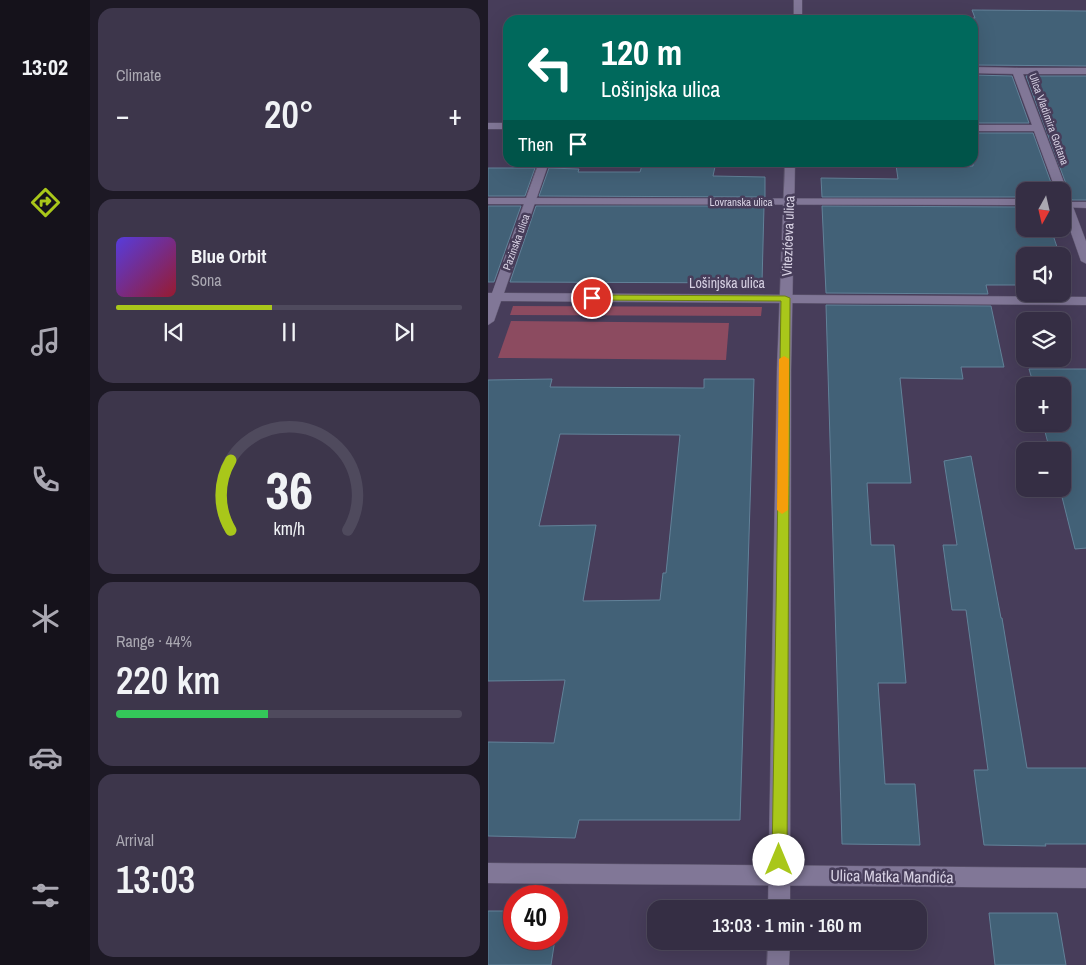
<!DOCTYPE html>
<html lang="en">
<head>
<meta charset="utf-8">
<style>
  :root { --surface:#352e44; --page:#3d364b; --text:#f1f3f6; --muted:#aaa8b2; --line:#4f4a5d; --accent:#a9c71a }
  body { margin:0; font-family:"Archivo Narrow",sans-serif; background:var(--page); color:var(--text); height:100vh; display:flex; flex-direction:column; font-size:19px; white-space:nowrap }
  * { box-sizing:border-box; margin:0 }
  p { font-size:16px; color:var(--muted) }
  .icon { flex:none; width:28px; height:28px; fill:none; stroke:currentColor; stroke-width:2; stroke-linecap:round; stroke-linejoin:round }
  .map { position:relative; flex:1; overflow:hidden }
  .panel { display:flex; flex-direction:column; gap:8px; padding:8px; background:#1d1925; width:398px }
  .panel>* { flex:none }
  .guide { position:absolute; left:15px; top:15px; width:475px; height:152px; border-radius:15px; box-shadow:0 5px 20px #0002,0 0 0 1px var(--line); background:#00695c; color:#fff; overflow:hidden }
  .needle { width:32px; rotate:188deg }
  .fabs { position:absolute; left:528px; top:182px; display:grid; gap:10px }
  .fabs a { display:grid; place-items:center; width:55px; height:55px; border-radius:10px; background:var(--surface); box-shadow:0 5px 20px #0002,0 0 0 1px var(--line); font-size:25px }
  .speed { position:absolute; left:15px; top:885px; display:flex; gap:10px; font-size:25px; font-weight:700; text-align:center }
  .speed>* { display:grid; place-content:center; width:65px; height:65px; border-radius:50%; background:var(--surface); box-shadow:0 5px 20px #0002,0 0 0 1px var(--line); line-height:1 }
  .speed .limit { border:8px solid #d22; background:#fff; color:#111 }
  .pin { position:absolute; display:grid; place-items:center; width:42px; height:42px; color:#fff; margin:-21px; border:2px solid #fff; border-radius:50%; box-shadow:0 1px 5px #0007 }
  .me { position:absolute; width:55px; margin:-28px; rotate:0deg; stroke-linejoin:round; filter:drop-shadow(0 0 4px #0008) }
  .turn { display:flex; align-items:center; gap:18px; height:105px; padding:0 15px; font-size:22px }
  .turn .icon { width:65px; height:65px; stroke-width:2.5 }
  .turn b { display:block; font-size:35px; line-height:42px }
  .then { display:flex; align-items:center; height:48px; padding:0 15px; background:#0003; gap:10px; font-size:19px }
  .big { font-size:38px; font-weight:600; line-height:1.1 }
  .panel .card { flex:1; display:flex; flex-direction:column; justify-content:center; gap:8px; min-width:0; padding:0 18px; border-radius:15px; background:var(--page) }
  .panel .dial { align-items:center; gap:0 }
  .dial svg { height:130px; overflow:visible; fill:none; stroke:var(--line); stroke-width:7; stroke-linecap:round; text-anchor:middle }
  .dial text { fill:var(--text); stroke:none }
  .song { display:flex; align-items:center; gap:15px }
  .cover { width:60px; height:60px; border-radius:8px; background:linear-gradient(135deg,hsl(250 70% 55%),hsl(350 70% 35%)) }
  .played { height:5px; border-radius:2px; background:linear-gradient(90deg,var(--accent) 45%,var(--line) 45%) }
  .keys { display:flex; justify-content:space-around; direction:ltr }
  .heat { display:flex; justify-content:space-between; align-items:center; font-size:28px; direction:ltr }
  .charge { height:8px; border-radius:4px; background:linear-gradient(90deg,#34c759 44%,var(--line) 0) }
  .trip { position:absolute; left:159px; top:900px; width:280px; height:50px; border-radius:15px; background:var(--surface); box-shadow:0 5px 20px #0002,0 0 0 1px var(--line); font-weight:600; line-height:50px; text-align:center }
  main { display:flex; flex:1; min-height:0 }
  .tab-bar { display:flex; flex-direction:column; width:90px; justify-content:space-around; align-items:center; background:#15121b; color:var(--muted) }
  .tab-bar .icon { width:35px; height:35px }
  .tab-bar .selected { color:var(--accent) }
  .tab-bar b { font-size:22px; color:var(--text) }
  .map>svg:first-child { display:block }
</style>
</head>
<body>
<main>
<nav class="tab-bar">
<b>13:02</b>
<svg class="icon selected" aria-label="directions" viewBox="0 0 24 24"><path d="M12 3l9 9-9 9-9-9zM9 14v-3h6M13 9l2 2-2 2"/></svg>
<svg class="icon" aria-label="music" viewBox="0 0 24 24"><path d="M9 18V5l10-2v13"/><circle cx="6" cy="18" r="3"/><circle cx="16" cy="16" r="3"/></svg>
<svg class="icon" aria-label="phone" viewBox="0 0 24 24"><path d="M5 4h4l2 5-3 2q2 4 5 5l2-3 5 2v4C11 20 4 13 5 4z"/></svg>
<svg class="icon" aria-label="climate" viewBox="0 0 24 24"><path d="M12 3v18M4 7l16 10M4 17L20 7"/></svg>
<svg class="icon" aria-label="car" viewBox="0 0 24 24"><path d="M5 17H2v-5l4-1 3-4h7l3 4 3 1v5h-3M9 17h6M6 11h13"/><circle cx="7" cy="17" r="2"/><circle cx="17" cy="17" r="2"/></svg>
<svg class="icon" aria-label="filters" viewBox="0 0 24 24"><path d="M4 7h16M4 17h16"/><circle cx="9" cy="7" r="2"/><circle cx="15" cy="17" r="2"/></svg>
</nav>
<section class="panel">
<div class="card"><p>Climate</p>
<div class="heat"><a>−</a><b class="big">20°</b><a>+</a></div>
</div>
<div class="card">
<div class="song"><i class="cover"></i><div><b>Blue Orbit</b><p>Sona</p></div></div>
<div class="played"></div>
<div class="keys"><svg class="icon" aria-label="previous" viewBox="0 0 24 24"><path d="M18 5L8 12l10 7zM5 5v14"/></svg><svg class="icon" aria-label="pause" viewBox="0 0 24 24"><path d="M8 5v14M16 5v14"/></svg><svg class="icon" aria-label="next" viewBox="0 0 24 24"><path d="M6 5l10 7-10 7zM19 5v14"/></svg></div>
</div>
<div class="card dial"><svg viewBox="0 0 100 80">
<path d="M14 69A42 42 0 1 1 86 69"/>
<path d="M14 69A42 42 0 0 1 14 26" stroke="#a9c71a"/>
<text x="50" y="56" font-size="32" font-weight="700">36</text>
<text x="50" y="72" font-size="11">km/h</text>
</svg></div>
<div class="card"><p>Range · 44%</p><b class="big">220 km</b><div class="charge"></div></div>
<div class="card"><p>Arrival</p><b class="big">13:03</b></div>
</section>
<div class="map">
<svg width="599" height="965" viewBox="0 0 599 965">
  <rect width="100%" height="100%" fill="#473d5a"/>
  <!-- green -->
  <g fill="#8c4b60">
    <polygon points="25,306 274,307 273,316 22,315"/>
    <polygon points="23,321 241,323 238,360 10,358"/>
  </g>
  <!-- building -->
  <g fill="#426177" stroke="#628299" fill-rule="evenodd">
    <polygon points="484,10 599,11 599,66 485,65 485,18 487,18"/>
    <polygon points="485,75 524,76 541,123 485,123"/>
    <polygon points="538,76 599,76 599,200 584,200"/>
    <polygon points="485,133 545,133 566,191 536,191 536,197 334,197 333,178 410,179 408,165 485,166"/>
    <polygon points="155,162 228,162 225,176 277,177 277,197 51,196 61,168 91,169 90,172 152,172"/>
    <polygon points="0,168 47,168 37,196 0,196"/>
    <polygon points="0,206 33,206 6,282 0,282"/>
    <polygon points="48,206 276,206 274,283 22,282"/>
    <polygon points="334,206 536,207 536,229 563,229 572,256 536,256 536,285 498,285 500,294 338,293"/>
    <polygon points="338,305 503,306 516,367 473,367 475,379 412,378 423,483 379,483 383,545 406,545 418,683 390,683 397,784 427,784 432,845 354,844"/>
    <polygon points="541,369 599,369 599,548 587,549 572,489 574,489 574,451 562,451 555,424 574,424 574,386 546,386"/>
    <path d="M64,379L62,387L216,388V379H266L252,820H91L87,838L0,836V742L66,743L77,680L0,681V380ZM72,434L192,435L178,573H175L172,600L95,601L108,525L51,526Z"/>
    <polygon points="483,456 513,618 514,618 539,768 599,768 599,844 557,844 558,846 496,845 486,770 500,770 478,610 464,610 455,545 469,545 456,461"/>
    <polygon points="0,911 26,911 26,939 67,939 63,965 0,965"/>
    <polygon points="501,913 569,913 578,965 507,965"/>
  </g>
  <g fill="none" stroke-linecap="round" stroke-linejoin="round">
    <defs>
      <g id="lane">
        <polygon points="485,67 529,68 534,71 529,74 485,73"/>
        <polygon points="0,198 536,199 536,205 0,204"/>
        <polygon points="580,202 599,202 599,208 576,207 574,205"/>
      </g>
      <g id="street">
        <polygon points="529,68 599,68 599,74 535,74 599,244 599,264 593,261 574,207 574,191 568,191 546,131 485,131 485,125 544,125 524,71"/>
        <rect x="0" y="123" width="20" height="6"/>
        <polygon points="51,162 61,162 16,293 599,297 599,305 13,301 6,321 0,325 0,293 4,293"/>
        <polygon points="0,863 599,868 599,888 0,883"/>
      </g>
      <g id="secondary">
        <rect x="306" y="0" width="8" height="20"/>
        <polygon points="297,162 307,162 303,370 302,909 280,909 289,370"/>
        <polygon points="280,941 302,941 301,965 279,965"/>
      </g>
    </defs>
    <!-- lane casing -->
    <use href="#lane" stroke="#635b73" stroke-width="1"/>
    <!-- street casing -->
    <use href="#street" stroke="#635b73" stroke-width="1"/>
    <!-- secondary casing -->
    <use href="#secondary" stroke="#635b73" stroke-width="1"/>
    <!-- lane -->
    <use href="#lane" fill="#817797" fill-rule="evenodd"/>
    <!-- street -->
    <use href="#street" fill="#817797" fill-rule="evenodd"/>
    <!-- secondary -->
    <use href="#secondary" fill="#817797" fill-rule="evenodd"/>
  </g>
  <!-- route -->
  <polygon fill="#a9c71a" stroke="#6e8111" points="104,295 297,296 302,298 299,860 297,865 291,867 286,865 284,860 293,301 101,300 100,298"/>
  <!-- slow -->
  <polygon fill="#f59e0b" points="296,356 301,359 300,510 294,514 289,510 291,359"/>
  <g text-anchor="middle" stroke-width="5" stroke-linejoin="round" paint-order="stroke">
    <!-- far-street labels -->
    <g font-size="11" fill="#d7d1e3" stroke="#473d5a">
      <text transform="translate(561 119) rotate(70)" y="4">Ulica Vladimira Gortana</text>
      <text x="253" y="206">Lovranska ulica</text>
      <text transform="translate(28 242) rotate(-70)" y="4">Pazinska ulica</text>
    </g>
    <!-- street labels -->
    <g font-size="14" fill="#d7d1e3" stroke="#473d5a">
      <text transform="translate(300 236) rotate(-88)" y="5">Vitezićeva ulica</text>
      <text x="239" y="288">Lošinjska ulica</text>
    </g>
    <!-- near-street labels -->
    <g font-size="16" fill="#d7d1e3" stroke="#473d5a">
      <text transform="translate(404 876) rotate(1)" y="6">Ulica Matka Mandića</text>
    </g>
  </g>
</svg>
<div class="fabs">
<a><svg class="needle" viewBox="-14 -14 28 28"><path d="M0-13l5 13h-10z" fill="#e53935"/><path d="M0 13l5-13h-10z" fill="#aaa8b2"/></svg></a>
<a><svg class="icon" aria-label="sound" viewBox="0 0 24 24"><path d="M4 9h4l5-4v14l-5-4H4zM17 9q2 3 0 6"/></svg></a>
<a><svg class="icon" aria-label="layers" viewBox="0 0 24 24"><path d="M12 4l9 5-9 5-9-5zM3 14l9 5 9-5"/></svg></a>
<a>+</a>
<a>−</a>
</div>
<div class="speed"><div class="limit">40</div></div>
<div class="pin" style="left:104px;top:298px;background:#d93025"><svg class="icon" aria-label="arrive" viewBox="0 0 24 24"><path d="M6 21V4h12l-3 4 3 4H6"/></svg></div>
<svg class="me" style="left:291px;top:860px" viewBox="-20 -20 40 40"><circle r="19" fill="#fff"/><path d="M0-13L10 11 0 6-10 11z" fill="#a9c71a"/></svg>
<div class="trip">13:03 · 1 min · 160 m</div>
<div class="guide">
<div class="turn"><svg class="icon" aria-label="left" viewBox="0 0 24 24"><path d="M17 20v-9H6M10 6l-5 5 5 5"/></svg><div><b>120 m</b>Lošinjska ulica</div></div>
<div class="then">Then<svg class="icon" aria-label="arrive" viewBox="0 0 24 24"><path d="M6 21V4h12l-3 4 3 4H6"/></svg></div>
</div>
</div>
</main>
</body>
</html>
